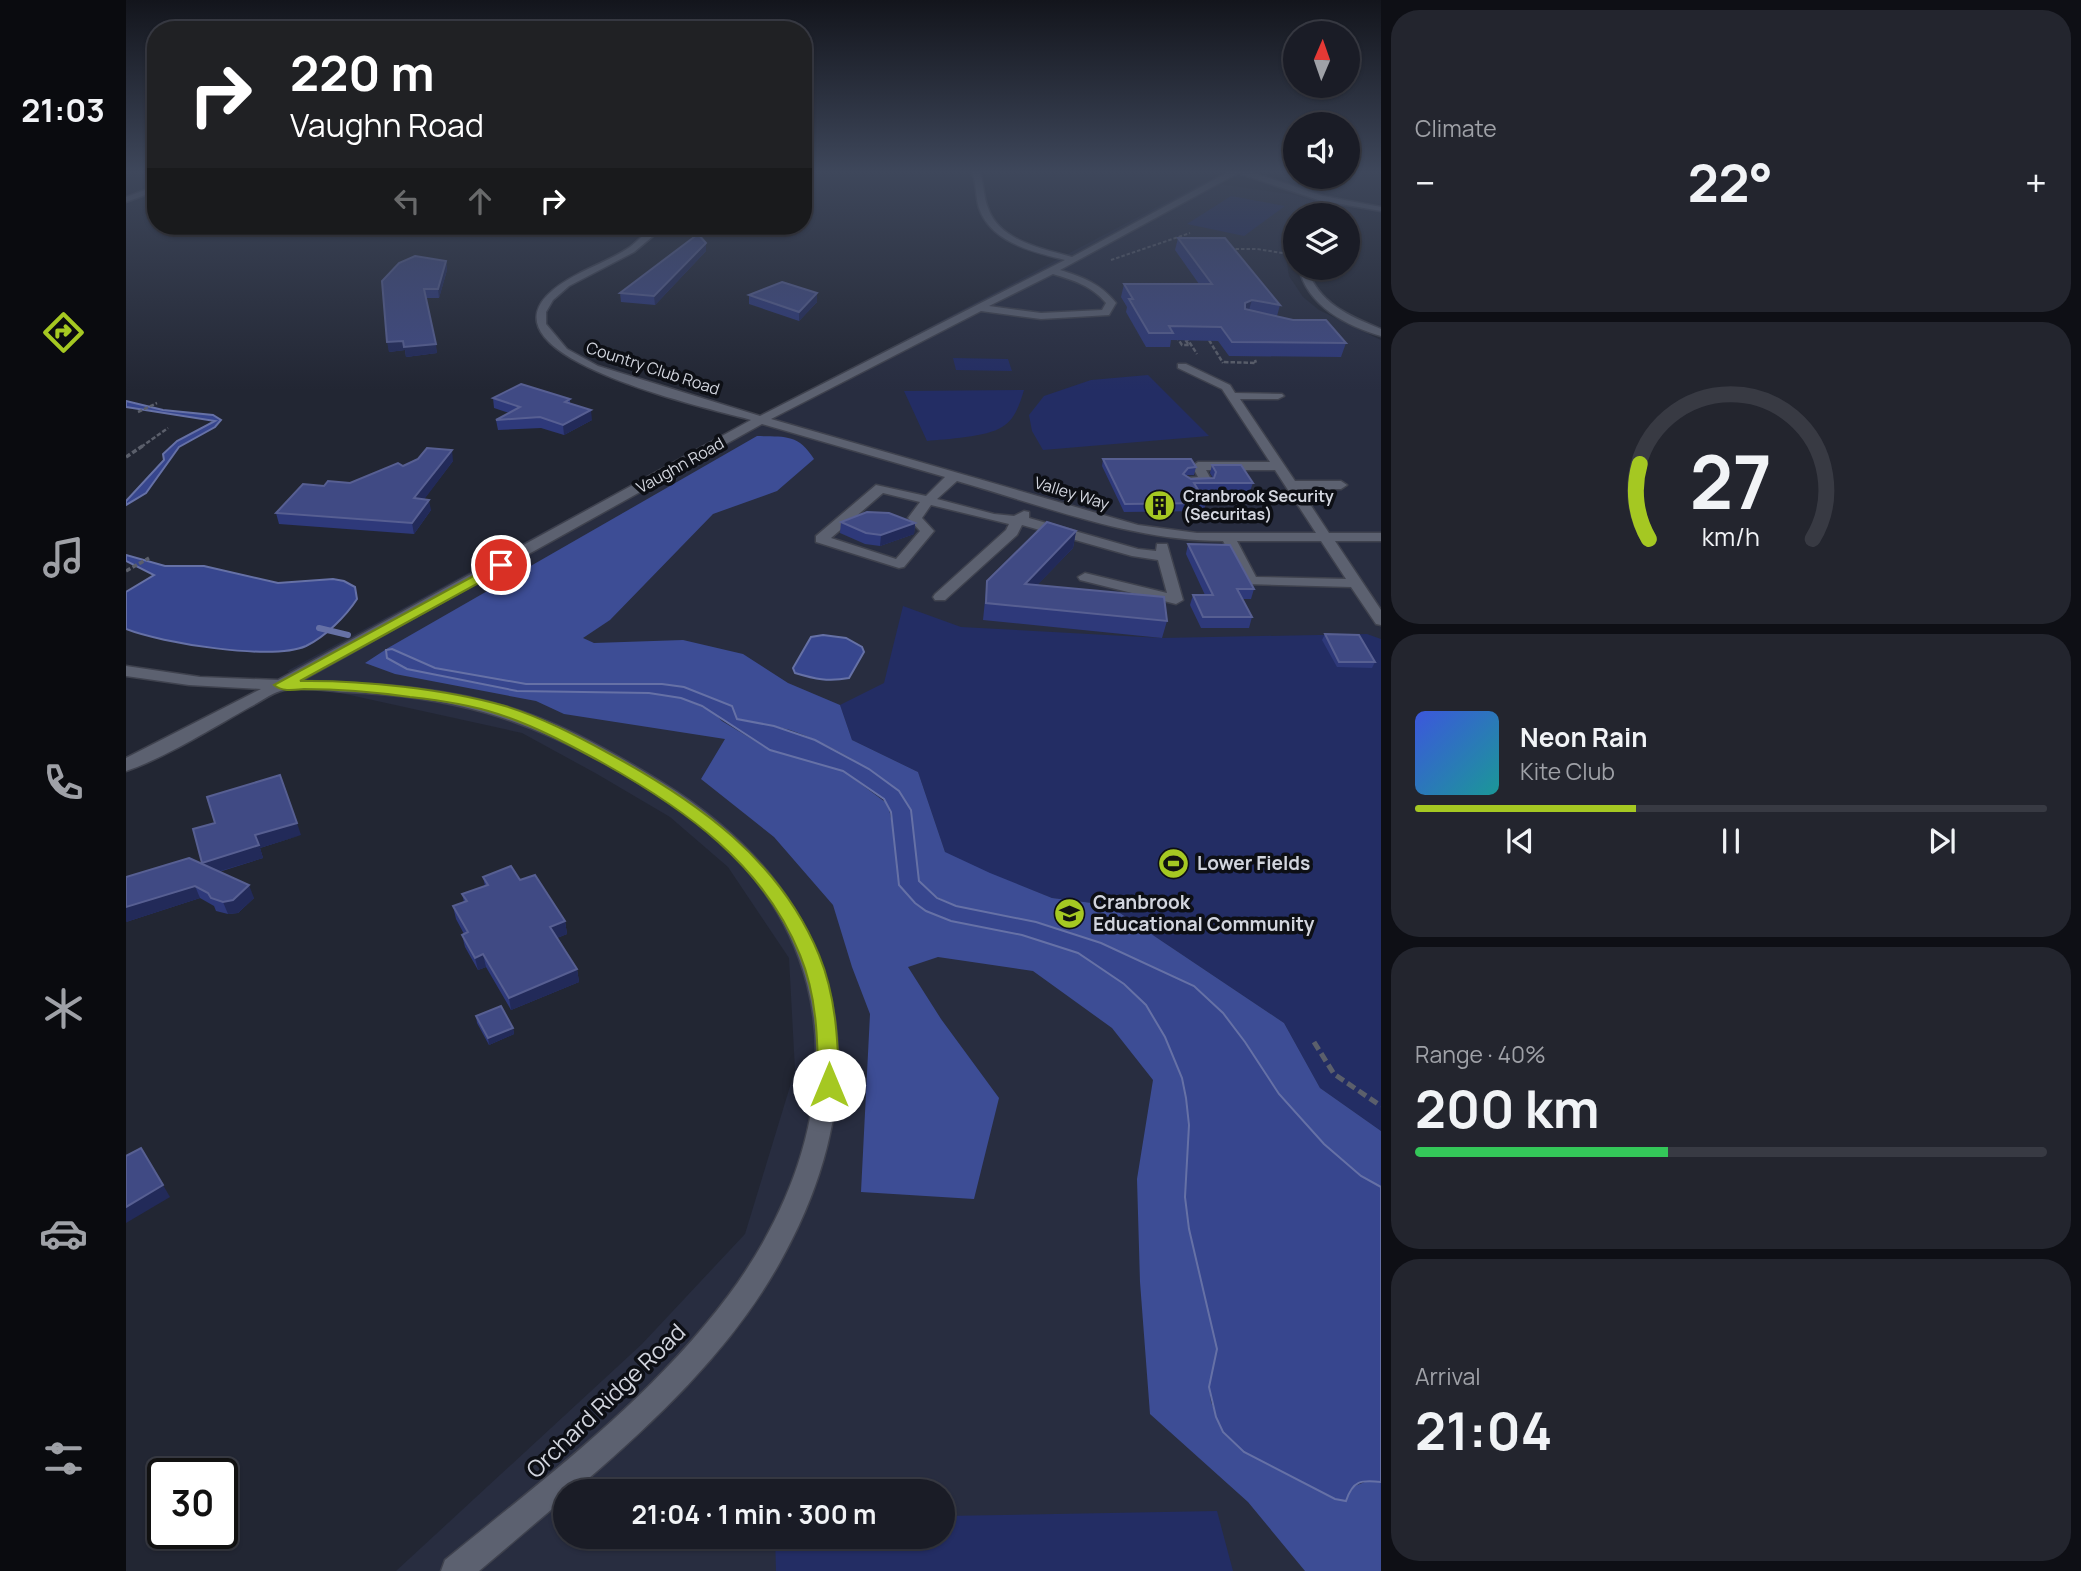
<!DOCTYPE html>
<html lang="en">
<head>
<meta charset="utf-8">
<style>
  :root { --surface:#1a1c26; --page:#23252e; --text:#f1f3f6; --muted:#9fa1a7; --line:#383a43; --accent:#a5c822 }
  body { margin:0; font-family:Manrope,sans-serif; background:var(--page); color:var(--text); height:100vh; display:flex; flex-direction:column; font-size:26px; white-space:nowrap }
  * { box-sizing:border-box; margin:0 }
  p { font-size:23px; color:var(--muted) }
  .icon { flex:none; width:38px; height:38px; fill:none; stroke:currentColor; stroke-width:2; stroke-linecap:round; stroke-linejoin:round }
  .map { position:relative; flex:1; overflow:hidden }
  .details { display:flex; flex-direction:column; gap:10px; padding:10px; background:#0e0f15; width:700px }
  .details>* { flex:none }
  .banner { position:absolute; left:21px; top:21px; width:665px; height:214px; border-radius:28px; box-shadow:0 2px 5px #0004,0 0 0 2px var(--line); background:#202124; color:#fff; overflow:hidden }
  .needle { width:46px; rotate:2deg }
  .controls { position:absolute; left:1157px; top:21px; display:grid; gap:14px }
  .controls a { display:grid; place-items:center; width:77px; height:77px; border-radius:50%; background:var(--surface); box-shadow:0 2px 5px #0004,0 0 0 2px var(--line); font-size:35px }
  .speed { position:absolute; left:21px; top:1458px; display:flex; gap:14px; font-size:35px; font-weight:700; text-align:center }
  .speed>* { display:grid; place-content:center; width:91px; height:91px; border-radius:50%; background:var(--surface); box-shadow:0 2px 5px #0004,0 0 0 2px var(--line); line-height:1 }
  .speed .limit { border:4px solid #111; border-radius:10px; background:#fff; color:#111 }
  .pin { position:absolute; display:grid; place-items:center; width:60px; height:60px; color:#fff; margin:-30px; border:4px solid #fff; border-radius:50%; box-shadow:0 2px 7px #0007 }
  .me { position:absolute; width:77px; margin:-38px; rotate:0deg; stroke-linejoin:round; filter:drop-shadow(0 0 5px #0008) }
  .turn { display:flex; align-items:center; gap:24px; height:147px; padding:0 28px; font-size:32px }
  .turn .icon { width:91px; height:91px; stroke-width:2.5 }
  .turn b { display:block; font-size:49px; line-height:60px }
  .lanes { display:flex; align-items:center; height:66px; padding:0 28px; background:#0003; justify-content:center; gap:35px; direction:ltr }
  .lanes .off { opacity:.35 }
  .big { font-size:52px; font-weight:700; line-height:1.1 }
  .details .card { flex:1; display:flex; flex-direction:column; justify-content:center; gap:10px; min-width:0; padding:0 24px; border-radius:28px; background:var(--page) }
  .details .dial { align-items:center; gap:0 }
  .dial svg { height:182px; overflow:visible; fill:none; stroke:var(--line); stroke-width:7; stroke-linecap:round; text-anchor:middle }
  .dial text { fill:var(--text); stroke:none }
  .song { display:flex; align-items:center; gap:21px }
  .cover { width:84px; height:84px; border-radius:10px; background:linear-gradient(135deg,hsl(230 70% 55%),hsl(180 70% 35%)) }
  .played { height:7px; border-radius:4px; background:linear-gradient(90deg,var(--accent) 35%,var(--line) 35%) }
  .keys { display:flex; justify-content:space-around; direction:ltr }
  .heat { display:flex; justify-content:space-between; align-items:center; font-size:38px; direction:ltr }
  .charge { height:10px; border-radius:5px; background:linear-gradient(90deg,#34c759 40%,var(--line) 0) }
  .trip { position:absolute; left:427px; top:1479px; width:402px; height:70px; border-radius:35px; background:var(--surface); box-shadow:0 2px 5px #0004,0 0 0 2px var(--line); font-weight:700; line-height:70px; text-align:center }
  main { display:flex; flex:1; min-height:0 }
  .tabs { display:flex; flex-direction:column; width:126px; justify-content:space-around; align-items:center; background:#0a0b0f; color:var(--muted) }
  .tabs .icon { width:49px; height:49px }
  .tabs .on { color:var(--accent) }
  .tabs b { font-size:32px; color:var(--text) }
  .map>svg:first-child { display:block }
</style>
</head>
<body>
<main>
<nav class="tabs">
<b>21:03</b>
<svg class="icon on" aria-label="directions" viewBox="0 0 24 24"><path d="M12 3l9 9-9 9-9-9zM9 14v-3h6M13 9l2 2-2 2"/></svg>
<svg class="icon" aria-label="music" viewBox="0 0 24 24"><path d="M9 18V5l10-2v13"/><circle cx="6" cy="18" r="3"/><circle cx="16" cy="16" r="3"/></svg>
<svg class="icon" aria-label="phone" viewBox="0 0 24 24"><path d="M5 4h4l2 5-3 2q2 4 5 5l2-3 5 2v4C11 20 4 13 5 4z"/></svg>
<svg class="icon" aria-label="climate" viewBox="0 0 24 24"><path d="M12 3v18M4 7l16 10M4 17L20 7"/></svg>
<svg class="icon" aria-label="car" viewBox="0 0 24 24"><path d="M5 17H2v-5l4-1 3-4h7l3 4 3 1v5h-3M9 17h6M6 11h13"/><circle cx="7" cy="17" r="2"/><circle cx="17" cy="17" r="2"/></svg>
<svg class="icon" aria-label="filters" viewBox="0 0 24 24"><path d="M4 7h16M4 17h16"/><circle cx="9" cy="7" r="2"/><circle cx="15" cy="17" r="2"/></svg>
</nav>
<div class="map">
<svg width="1255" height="1571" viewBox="0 0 1255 1571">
  <rect width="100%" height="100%" fill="#222633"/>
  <!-- built -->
  <path fill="#282d40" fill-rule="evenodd" d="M1078,182L1169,195L1190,202L1201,209L1202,215H1169V244L1161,263L1163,276L1177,297L1193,310L1255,340V1571H270L516,1344L619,1234L669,1070L663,958L602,867L544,817L471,774L396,733L192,688L161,671L478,499ZM439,1491H817V1536H439Z"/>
  <!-- green -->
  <g fill="#232d64">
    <polygon points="1105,196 1159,206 1118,236 1061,224"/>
    <polygon points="827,358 882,359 886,371 830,370"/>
    <polygon points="1022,375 1083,436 917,450 906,431 903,415 918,396 965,380"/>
    <path d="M898,390C894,403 889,420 876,427C861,437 820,439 801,441L778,391Z"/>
    <polygon points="777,606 835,627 1036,638 1241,634 1255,639 1255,1131 1194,1088 1158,1023 982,905 926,898 870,876 821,872 819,852 792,772 726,740 714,705 758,683"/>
    <polygon points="1091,1511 1107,1571 650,1571 649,1537 817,1536 817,1516"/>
  </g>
  <!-- forest -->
  <path fill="#3d4d95" d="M631,436C658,437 672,433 688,459L651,491L587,514L484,620L457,638L468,643L557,640L617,654L662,683L714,705L726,740L792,772L819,852L864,873L926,898L982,905L1158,1023L1194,1088L1255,1131V1187L1235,1176L1198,1144L1153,1094L1119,1042L1097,1013L1068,986L975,943L910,922L830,906L805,894L793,881L791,870L785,810C770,779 698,741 664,730C647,725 629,722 611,719L606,706L558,687L536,684H400L309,668L266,649L314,676L391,691L523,693L556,698L587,712L596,721L644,750L717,771L762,804L769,838L789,903L825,921L896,935L952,953L989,976L1020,1005L1039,1037L1056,1078L1060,1098L1081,1302L1091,1349L1083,1387L1085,1402L1097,1432L1224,1488L1241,1481L1255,1482V1571H1179L1122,1502L1024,1414L1014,1282L1011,1179L1027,1080L986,1028L907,971L812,957L782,967L815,1019L873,1098L848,1199L735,1192L744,1014L726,967L707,905L648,837L575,779L599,739L438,714L410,701L269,674L239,663L262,648Z"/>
  <!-- water -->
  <g fill="#37468e" stroke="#6671a6" stroke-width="2">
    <polygon points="0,401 37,410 87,415 95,420 89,427 53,447 20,493 0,505 0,501 38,460 37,454 51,441 89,421 0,407"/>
    <path d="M0,555L39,566H78L152,583L207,579L218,581L229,587L231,599C220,616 199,637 180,646C146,661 35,643 0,629V592L28,575L0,561Z"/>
    <path d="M697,635L720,638L736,647L738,652L723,678C702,682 689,679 669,673L667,668L685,637Z"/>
    <path d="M266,649L309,668L400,684H536L558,687L606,706L611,719L648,726L689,740L743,769L773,791L785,810L793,881L811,898L830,906L910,922L975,943L1068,986L1097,1013L1119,1042L1153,1094L1198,1144L1235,1176L1255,1187V1482C1235,1480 1227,1480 1220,1501L1209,1499L1118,1452L1097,1432L1090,1417L1083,1387L1091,1349L1063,1229L1059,1197L1063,1125L1060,1098L1056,1078L1039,1037L1020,1005L998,984L952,953L896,935L825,921L800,911L789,903L773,885L765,812L758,799L717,771L644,750L576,706L555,698L523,693L391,691L281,669L261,658L260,650Z"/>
  </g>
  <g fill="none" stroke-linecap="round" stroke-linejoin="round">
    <!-- stream -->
    <polyline stroke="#6671a6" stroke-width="6" points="193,628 222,635"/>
    <defs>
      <g id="minor">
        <path d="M845,170H853C858,182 857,196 862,208C873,241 917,249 946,257L1106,170H1119L1197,196L1255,207V211L1192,200L1112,173L934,270C957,277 975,284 990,303L983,315L915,319L855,311L645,419L1012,525L1071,533H1190L1149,470H1080L1086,481L1084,484L1064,485L1058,481L1060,478L1072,477L1066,466L1072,462H1144L1096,389L1052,368V364H1060L1104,385L1109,393L1156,394L1158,396L1152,399H1114L1169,481H1215L1221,485L1215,489H1174L1203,533H1255V541H1209L1255,610V625L1250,624L1225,587L1120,584L1097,541C1006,541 918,506 831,481L811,499L868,514L888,516L898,511L903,512V518L1012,549L1030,551L1031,544H1041L1057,600L1050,604L954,580L952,577L959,573L1041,593L1032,560L1006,556L896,525L891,535L819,600H809L807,597L809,594L880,530L883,524L805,505L796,518L808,531L778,567L773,568L690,542V536L750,485L800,496L819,477L636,424L175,681C250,683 326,687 397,712C446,729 493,756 537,783C723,898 759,1076 653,1264C603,1353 525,1425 448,1491H439V1498L353,1571H315L319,1560C418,1479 524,1400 602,1296C694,1173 730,1012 631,882C595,835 542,800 492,771C400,718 326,696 220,692C202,691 177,686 158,690C147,692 134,702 124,707C88,727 37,759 0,771V758L135,689L63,685L0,676V666L74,677L152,680L625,420C578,407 309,348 452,274C469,265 488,258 504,247C512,241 520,231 529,227C532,225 536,226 539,226L508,252L443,286L427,300L420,312V324L441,349L472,366L634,416L939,260C908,252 865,243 853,208C849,195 851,182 845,170ZM927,274C947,280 966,286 980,303L976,310L915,313L863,306ZM757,493L794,502L782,518L794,531L770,559L705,538ZM1111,541H1195L1220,579L1130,577Z"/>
        <polygon points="30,186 30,191 0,202 0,197"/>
        <path d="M1173,268H1181C1192,303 1223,316 1255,329V336C1221,326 1181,306 1173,268Z"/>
      </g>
    </defs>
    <!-- minor casing -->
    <use href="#minor" stroke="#3f424e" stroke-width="3"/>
    <!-- path-far3 -->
    <g stroke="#5b5f6b" stroke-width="2" stroke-dasharray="3.5 2" stroke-linecap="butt">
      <polyline points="1104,249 1131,249 1169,255"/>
      <polyline points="985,260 1064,233"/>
    </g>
    <!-- path-far2 -->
    <g stroke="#5b5f6b" stroke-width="2.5" stroke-dasharray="4.5 2" stroke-linecap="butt">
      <polyline points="1050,336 1056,345 1063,345 1058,338"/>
      <polyline points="1060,337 1071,354"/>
      <polyline points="1083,340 1097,363"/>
      <polyline points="1098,362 1130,363 1129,360"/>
      <polyline points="12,412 31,403"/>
      <polyline points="15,447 42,428"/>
    </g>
    <!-- path-far1 -->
    <g stroke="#5b5f6b" stroke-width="3.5" stroke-dasharray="5 2.5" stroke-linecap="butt">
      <polyline points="0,457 18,445"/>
      <polyline points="1088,495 1149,494"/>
      <polyline points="0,571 23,558"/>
    </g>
    <!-- path -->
    <polyline stroke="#5b5f6b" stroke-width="5" stroke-dasharray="9 4.5" stroke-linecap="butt" points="1188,1042 1208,1074 1255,1106"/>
    <!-- minor -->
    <use href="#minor" fill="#5c6170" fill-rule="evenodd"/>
  </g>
  <!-- wall -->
  <g fill="#2e397a">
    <polygon points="1052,238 1154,305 1151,316 1220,343 1215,357 1103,356 1092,341 1045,340 1044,347 1020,347 1000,312 1001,307 995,297 998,284 1073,284 1049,250"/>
    <polygon points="580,243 580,251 529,305 495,302 494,293"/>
    <polygon points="320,261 321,270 313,298 300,298 311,353 280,357 279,350 263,352 256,281"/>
    <polygon points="623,295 691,302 673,321 623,304"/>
    <polygon points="367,398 444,399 444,403 466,420 438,435 415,428 372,430 370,420 383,413 368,408"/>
    <polygon points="977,459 1070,467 1068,475 1060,475 1065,479 1087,478 1084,473 1086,465 1127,483 1124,491 1073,491 1080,503 1078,511 998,512 976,466"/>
    <polygon points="327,461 298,499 305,510 288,534 153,524 150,513 198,486 224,483"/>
    <polygon points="715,522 789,523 788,534 754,546 739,544 714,533"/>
    <polygon points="950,531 947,548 911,585 1041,621 1036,638 857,620 861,581"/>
    <polygon points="1062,544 1128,589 1125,599 1116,599 1126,617 1123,628 1075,628 1064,605 1067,595 1079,595 1060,554"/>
    <polygon points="1199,634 1249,662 1246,668 1211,667 1196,640"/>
    <polygon points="175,835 134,848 137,858 93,872 128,898 112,913 102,914 90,911 88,906 74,898 0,922 76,864"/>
    <polygon points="357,877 394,880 439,921 441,934 431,938 451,969 453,982 385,1010 360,967 352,970 339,947 336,935 338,934 330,919 327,906 338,902 336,894 359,886"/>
    <polygon points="350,1016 387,1028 388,1034 363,1045 351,1023"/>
  </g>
  <!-- shaded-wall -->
  <g fill="#222a59">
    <polygon points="681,170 684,170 677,186 677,179"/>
    <polygon points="580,243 580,251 529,305 528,296"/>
    <polygon points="320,261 321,270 313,298 312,289"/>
    <polygon points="691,293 691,302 673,321 673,312"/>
    <polygon points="1126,300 1122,313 1116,317 1119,303"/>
    <polygon points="277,341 310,344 311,353 280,357 279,350 263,352 261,342"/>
    <polygon points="465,410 466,420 438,435 437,425"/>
    <polygon points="326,450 327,461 291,509 288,498"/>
    <polygon points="303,500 305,510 288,534 286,523"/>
    <polygon points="789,523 788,534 754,546 755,535"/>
    <polygon points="950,531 947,548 896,601 899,584"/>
    <polygon points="171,823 175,835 134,848 137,858 81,875 76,863 129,835"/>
    <polygon points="123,885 128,898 112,913 102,914 97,902"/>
    <polygon points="69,886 74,898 0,922 0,907"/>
    <polygon points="439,921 441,934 426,940 424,927"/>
    <polygon points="357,954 360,967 352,970 349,958"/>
    <polygon points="451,969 453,982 385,1010 383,998"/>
    <polygon points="387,1028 388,1034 363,1045 362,1038"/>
    <polygon points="37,1185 44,1197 0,1223 0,1207"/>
  </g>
  <!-- building -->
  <g fill="#404a84" stroke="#575f92" stroke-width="2">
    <polygon points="677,170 681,170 677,179"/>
    <polygon points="572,234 580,243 528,296 494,293"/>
    <polygon points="1052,238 1099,238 1154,305 1126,300 1119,303 1119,309 1167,320 1200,320 1220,343 1106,342 1095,327 1043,326 1047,333 1023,333 1003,299 1007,299 998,284 1086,284"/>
    <polygon points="289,256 320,261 312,289 298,289 310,344 278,347 277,341 261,342 256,281 273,263"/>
    <polygon points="656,282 691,293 673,312 623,295"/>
    <polygon points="395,384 444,399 439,402 465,410 437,425 414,417 370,420 394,407 367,398"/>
    <polygon points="301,448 326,450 288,498 303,500 286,523 150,513 177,484 198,486 202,481 224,483 272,463 277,466 292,459"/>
    <polygon points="977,459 1065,459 1070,467 1062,468 1057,474 1065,479 1088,478 1090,472 1086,465 1115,465 1127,483 1068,483 1080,503 999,504"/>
    <polygon points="741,512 763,513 789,523 755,535 740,533 715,522"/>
    <polygon points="921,522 950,531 899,584 1038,597 1041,621 860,603 861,581"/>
    <polygon points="1062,544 1104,545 1128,589 1111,589 1126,617 1077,617 1067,595 1087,595"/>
    <polygon points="1199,634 1233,635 1249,662 1213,662"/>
    <polygon points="154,775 171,823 129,835 133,845 76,863 67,829 89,823 81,797"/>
    <polygon points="63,858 123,885 107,900 97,902 85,898 82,893 69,886 0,907 0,877"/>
    <polygon points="385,866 394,880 409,875 439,921 424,927 451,969 383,998 357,954 349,958 336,935 342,932 327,906 341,901 336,894 362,885 357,877"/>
    <polygon points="375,1006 387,1028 362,1038 350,1016"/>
    <polygon points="15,1148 37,1185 0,1207 0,1156"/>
  </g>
  <!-- sky -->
  <linearGradient id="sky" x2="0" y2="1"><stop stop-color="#13151c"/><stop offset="0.44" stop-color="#3e475b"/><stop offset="1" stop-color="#3e475b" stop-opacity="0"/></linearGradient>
  <rect width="1255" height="390" fill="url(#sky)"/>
  <!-- route -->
  <path fill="#a5c822" stroke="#6b8216" stroke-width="2" d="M375,561L382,565L380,568L174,681C236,680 319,689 379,706C415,717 451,736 484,754C572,802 654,860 693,955C710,996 712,1041 713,1085L710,1091L703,1093L695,1091L692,1085C692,1041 691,996 674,955C638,865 559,809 477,763C444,745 409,726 372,714C345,705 312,700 284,697C249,692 213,689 178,689C168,690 156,692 148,685Z"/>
  <!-- icons -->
  <defs>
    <symbol id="building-disc" viewBox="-11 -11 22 22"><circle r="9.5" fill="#a5c822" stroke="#0d0f15"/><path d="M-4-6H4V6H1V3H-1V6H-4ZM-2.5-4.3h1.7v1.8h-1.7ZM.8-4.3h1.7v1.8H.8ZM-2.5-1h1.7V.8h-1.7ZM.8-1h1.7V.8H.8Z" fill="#111"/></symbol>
    <symbol id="stadium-disc" viewBox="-11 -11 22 22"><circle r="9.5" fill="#a5c822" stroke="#0d0f15"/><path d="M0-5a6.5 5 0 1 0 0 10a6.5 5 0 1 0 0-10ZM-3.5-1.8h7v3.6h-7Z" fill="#111"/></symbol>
    <symbol id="school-disc" viewBox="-11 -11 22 22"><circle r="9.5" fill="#a5c822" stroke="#0d0f15"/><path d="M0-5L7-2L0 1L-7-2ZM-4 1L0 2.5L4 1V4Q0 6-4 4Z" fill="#111"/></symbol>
  </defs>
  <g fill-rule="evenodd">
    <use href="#building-disc" x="1016" y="488" width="35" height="35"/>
    <use href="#stadium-disc" x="1030" y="846" width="35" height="35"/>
    <use href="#school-disc" x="926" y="896" width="35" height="35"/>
  </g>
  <g text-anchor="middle" stroke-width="7" stroke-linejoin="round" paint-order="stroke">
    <!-- far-street labels -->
    <g font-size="16" fill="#d2d5de" stroke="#0d0f15">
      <text transform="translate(527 368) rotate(18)" y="6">Country Club Road</text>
      <text transform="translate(554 465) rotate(-29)" y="6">Vaughn Road</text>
      <text transform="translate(946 493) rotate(17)" y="6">Valley Way</text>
    </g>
    <!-- far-poi labels -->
    <g font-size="16" font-weight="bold" fill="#d2d5de" stroke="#0d0f15" text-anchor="start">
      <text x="1057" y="502">Cranbrook Security<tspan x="1057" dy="18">(Securitas)</tspan></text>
    </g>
    <!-- poi labels -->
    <g font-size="19" font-weight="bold" fill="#d2d5de" stroke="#0d0f15" text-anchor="start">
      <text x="1071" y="870">Lower Fields</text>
      <text x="967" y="909">Cranbrook<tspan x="967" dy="22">Educational Community</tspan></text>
    </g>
    <!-- near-street labels -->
    <g font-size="23" fill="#d2d5de" stroke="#0d0f15">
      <text transform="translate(480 1401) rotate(-44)" y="8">Orchard Ridge Road</text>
    </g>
  </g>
</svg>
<div class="controls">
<a><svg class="needle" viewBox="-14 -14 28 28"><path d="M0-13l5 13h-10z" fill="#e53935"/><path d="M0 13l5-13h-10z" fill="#9fa1a7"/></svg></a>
<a><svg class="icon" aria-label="sound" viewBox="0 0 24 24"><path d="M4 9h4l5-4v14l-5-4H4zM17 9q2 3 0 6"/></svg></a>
<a><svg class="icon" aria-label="layers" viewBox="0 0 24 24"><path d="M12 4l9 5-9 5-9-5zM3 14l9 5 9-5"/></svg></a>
</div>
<div class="speed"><div class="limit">30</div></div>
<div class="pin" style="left:375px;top:565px;background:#d93025"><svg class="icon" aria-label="arrive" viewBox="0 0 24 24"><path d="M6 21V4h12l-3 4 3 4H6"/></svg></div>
<svg class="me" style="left:703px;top:1085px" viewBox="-20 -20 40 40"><circle r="19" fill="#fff"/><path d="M0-13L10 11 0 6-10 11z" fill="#a5c822"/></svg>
<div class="trip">21:04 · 1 min · 300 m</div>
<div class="banner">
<div class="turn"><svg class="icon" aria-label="right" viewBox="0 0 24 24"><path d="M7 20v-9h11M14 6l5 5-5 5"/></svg><div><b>220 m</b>Vaughn Road</div></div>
<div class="lanes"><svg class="icon off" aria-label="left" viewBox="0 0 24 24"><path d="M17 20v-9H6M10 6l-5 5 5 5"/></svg><svg class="icon off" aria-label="ahead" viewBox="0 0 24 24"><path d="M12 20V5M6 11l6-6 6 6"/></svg><svg class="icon" aria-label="right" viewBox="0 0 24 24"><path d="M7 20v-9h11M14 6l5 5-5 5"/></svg></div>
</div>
</div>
<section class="details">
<div class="card"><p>Climate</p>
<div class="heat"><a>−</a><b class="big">22°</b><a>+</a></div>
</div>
<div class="card dial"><svg viewBox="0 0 100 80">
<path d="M14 69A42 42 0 1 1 86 69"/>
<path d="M14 69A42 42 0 0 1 10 36" stroke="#a5c822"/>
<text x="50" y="56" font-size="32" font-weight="700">27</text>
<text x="50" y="72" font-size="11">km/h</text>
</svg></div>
<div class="card">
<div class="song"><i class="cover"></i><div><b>Neon Rain</b><p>Kite Club</p></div></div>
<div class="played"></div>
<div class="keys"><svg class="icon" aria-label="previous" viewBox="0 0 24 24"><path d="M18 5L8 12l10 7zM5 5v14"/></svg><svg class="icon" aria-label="pause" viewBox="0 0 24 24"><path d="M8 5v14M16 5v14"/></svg><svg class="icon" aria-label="next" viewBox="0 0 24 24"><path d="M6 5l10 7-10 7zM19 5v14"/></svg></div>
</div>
<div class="card"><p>Range · 40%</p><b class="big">200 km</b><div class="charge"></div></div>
<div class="card"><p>Arrival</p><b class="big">21:04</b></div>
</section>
</main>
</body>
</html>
